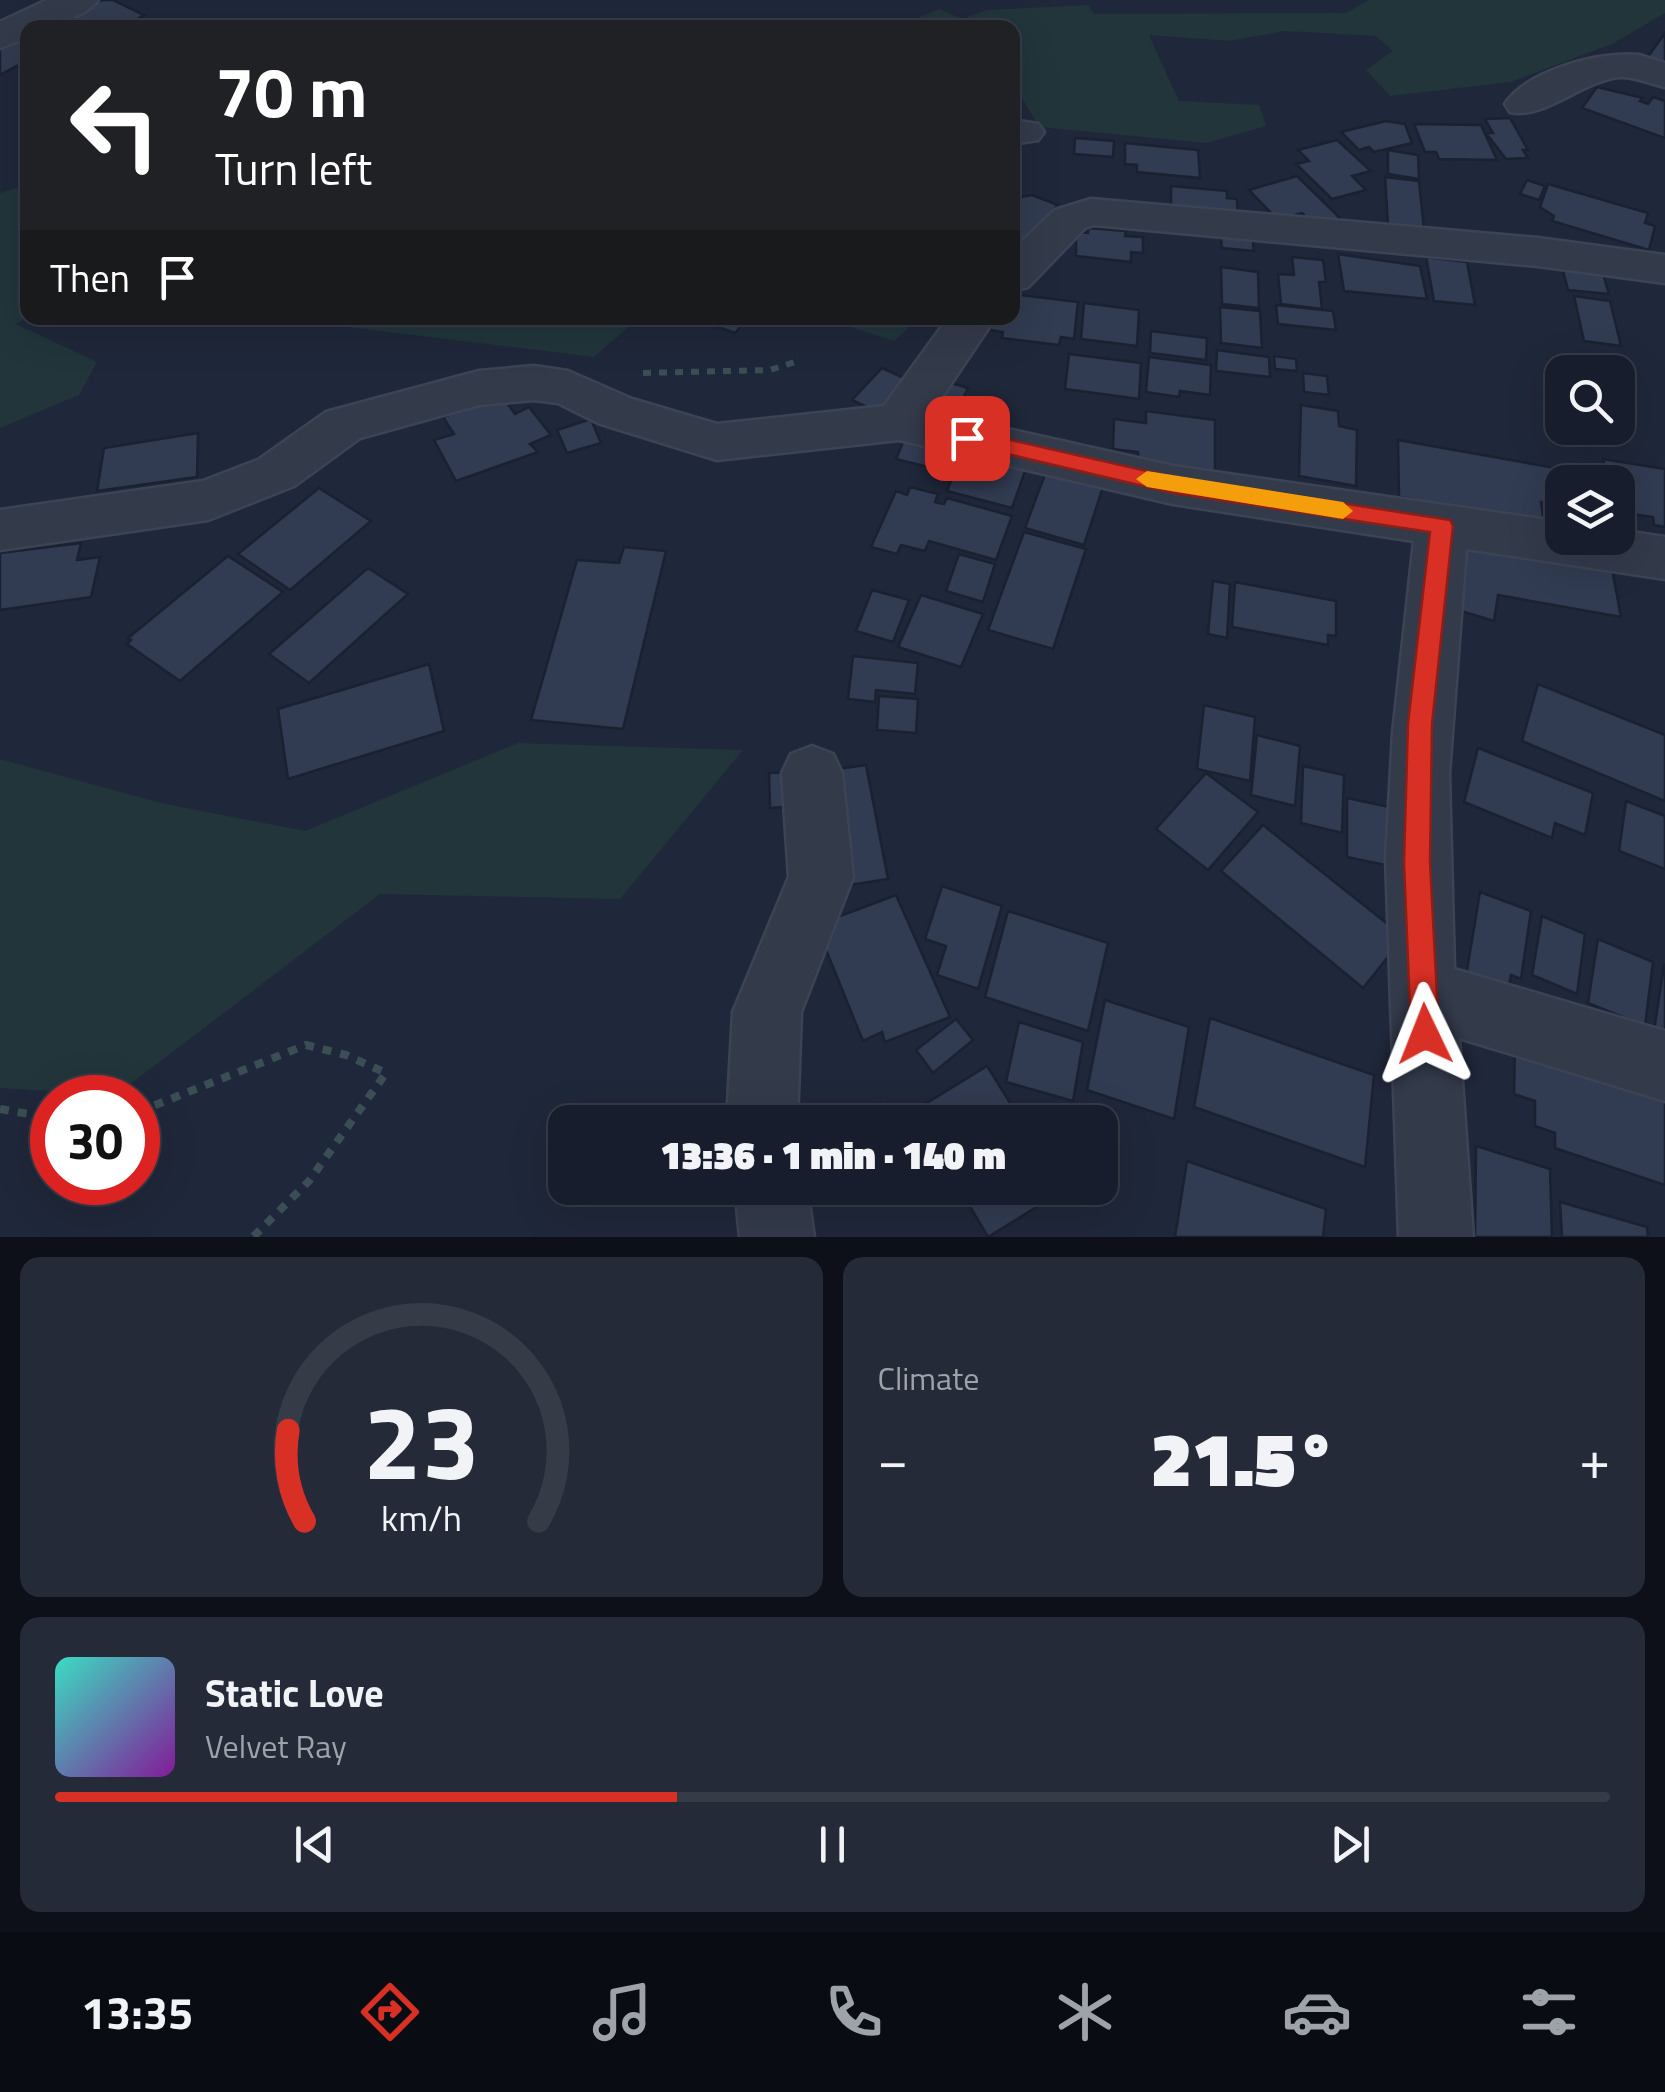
<!DOCTYPE html>
<html lang="en">
<head>
<meta charset="utf-8">
<style>
  :root { --surface:#171d2c; --page:#242a38; --text:#f1f3f6; --muted:#9ea2a9; --line:#363b48; --accent:#d93025 }
  body { margin:0; font-family:"Titillium Web",sans-serif; background:var(--page); color:var(--text); height:100vh; display:flex; flex-direction:column; font-size:38px; white-space:nowrap }
  * { box-sizing:border-box; margin:0 }
  p { font-size:32px; color:var(--muted) }
  .icon { flex:none; width:55px; height:55px; fill:none; stroke:currentColor; stroke-width:2; stroke-linecap:round; stroke-linejoin:round }
  .map { position:relative; height:1237px; overflow:hidden }
  .panel { display:flex; flex-direction:column; gap:20px; padding:20px; background:#0d1018; flex:1 }
  .panel>* { flex:none }
  .top-card { position:absolute; left:20px; top:20px; width:1000px; height:305px; border-radius:20px; box-shadow:0 10px 40px #0002,0 0 0 2px var(--line); background:#202124; color:#fff; overflow:hidden }
  .fabs { position:absolute; left:1545px; top:355px; display:grid; gap:20px }
  .fabs a { display:grid; place-items:center; width:90px; height:90px; border-radius:20px; background:var(--surface); box-shadow:0 10px 40px #0002,0 0 0 2px var(--line); font-size:50px }
  .speed { position:absolute; left:30px; top:1075px; display:flex; gap:20px; font-size:50px; font-weight:700; text-align:center }
  .speed>* { display:grid; place-content:center; width:130px; height:130px; border-radius:50%; background:var(--surface); box-shadow:0 10px 40px #0002,0 0 0 2px var(--line); line-height:1 }
  .speed .limit { border:15px solid #d22; background:#fff; color:#111 }
  .pin { position:absolute; display:grid; place-items:center; width:85px; height:85px; color:#fff; margin:-42px; border-radius:20px; box-shadow:0 5px 15px #0006 }
  .me { position:absolute; width:110px; margin:-55px; rotate:358deg; stroke-linejoin:round; filter:drop-shadow(0 0 8px #0008) }
  .turn { display:flex; align-items:center; gap:35px; height:210px; padding:0 30px; font-size:45px }
  .turn .icon { width:130px; height:130px; stroke-width:2.5 }
  .turn b { display:block; font-size:70px; line-height:85px }
  .then { display:flex; align-items:center; height:95px; padding:0 30px; background:#0003; gap:20px; font-size:38px }
  .big { font-size:75px; font-weight:800; line-height:1.1 }
  .panel .card { flex:1; display:flex; flex-direction:column; justify-content:center; gap:15px; min-width:0; padding:0 35px; border-radius:20px; background:var(--page) }
  .panel .dial { align-items:center; gap:0 }
  .dial svg { height:260px; overflow:visible; fill:none; stroke:var(--line); stroke-width:7; stroke-linecap:round; text-anchor:middle }
  .dial text { fill:var(--text); stroke:none }
  .song { display:flex; align-items:center; gap:30px }
  .cover { width:120px; height:120px; border-radius:15px; background:linear-gradient(135deg,hsl(170 70% 55%),hsl(290 70% 35%)) }
  .played { height:10px; border-radius:5px; background:linear-gradient(90deg,var(--accent) 40%,var(--line) 40%) }
  .keys { display:flex; justify-content:space-around; direction:ltr }
  .heat { display:flex; justify-content:space-between; align-items:center; font-size:55px; direction:ltr }
  .panel .tiles { flex:1; display:grid; gap:20px; grid-template-columns:1fr 1fr }
  .card:last-child { grid-column:span 2 }
  .trip { position:absolute; left:548px; top:1105px; width:570px; height:100px; border-radius:20px; background:var(--surface); box-shadow:0 10px 40px #0002,0 0 0 2px var(--line); font-weight:800; line-height:100px; text-align:center }
  .menu { display:flex; height:160px; justify-content:space-around; align-items:center; background:#090c12; color:var(--muted) }
  .menu .icon { width:70px; height:70px }
  .menu .active { color:var(--accent) }
  .menu b { font-size:45px; color:var(--text) }
  .map>svg:first-child { display:block }
</style>
</head>
<body>
<div class="map">
<svg width="1665" height="1237" viewBox="0 0 1665 1237">
  <rect width="100%" height="100%" fill="#1f273a"/>
  <!-- green -->
  <g fill="#21353b">
    <polygon points="1369,0 1665,0 1665,13 1612,44 1511,82 1390,96 1366,70 1393,51 1376,36 1284,31 1230,41 1149,35 1179,101 1259,105 1266,126 1207,143 1039,127 1013,83 1012,28 894,28 939,9 962,19 987,10 1088,5 1094,14 1346,13"/>
    <polygon points="27,185 27,317 16,324 97,362 79,395 0,428 0,193"/>
    <polygon points="273,318 639,318 594,357"/>
    <polygon points="822,318 919,318 894,341"/>
    <polygon points="518,743 743,750 620,899 380,894 116,1095 0,1088 0,759 161,803 305,831"/>
  </g>
  <!-- building -->
  <g fill="#313b51" stroke="#1a2131" stroke-width="2.5">
    <polygon points="102,0 113,0 144,15 122,28 28,28 28,60 0,75 0,40 48,15 89,7"/>
    <polygon points="1665,33 1665,69 1644,62"/>
    <polygon points="1597,87 1643,98 1640,101 1648,104 1653,97 1665,101 1665,138 1582,108"/>
    <polygon points="1510,118 1528,150 1523,150 1528,158 1506,159 1486,133 1493,133 1485,119"/>
    <polygon points="1386,121 1405,124 1412,143 1374,152 1369,147 1359,150 1341,132"/>
    <polygon points="1414,124 1481,125 1497,160 1439,159 1436,152 1425,152"/>
    <polygon points="1075,138 1114,141 1113,157 1074,154"/>
    <polygon points="1337,140 1371,171 1352,176 1366,190 1332,199 1296,164 1309,161 1298,150"/>
    <polygon points="1125,143 1198,150 1200,178 1137,172 1137,165 1125,164"/>
    <polygon points="1388,150 1418,155 1419,179 1388,174"/>
    <polygon points="1297,176 1340,218 1314,225 1302,213 1278,220 1249,190"/>
    <polygon points="1385,177 1419,181 1424,229 1388,225"/>
    <polygon points="1527,180 1545,186 1539,200 1520,194"/>
    <polygon points="1548,184 1648,213 1645,223 1655,226 1649,250 1552,221 1554,216 1540,207"/>
    <polygon points="1171,186 1227,191 1227,198 1237,199 1238,220 1171,214"/>
    <polygon points="1032,195 1058,205 1019,247 1012,246 1012,205 1021,197"/>
    <polygon points="1088,228 1126,231 1125,236 1143,237 1143,253 1131,252 1131,262 1076,256 1076,232 1088,233"/>
    <polygon points="1220,232 1252,234 1254,251 1222,248"/>
    <polygon points="1338,254 1420,266 1427,299 1344,291"/>
    <polygon points="1292,257 1323,260 1326,282 1319,282 1322,309 1281,304 1278,274 1294,275"/>
    <polygon points="1426,257 1467,262 1475,305 1434,301"/>
    <polygon points="1561,263 1601,267 1609,294 1568,290"/>
    <polygon points="1221,267 1258,272 1259,308 1222,304"/>
    <polygon points="1012,294 1078,302 1074,339 1061,337 1059,345 1002,338 1003,332 990,330 992,318 1012,318"/>
    <polygon points="1574,296 1610,301 1621,346 1584,341"/>
    <polygon points="1084,303 1139,310 1137,346 1081,339"/>
    <polygon points="1276,305 1333,311 1336,330 1278,324"/>
    <polygon points="1220,307 1260,311 1262,348 1221,343"/>
    <polygon points="709,318 748,318 735,333 704,322"/>
    <polygon points="1151,331 1207,338 1206,360 1150,353"/>
    <polygon points="1217,350 1269,357 1270,377 1216,371"/>
    <polygon points="1069,354 1141,363 1139,399 1065,389"/>
    <polygon points="1274,356 1296,359 1297,371 1275,369"/>
    <polygon points="1149,357 1211,365 1210,395 1180,391 1179,397 1146,392"/>
    <polygon points="882,368 915,383 886,416 852,400"/>
    <polygon points="1303,373 1327,376 1329,395 1304,392"/>
    <polygon points="934,378 968,388 951,424 916,414"/>
    <polygon points="502,396 515,414 529,407 551,435 530,444 538,452 456,481 434,440 454,434 443,417"/>
    <polygon points="1301,405 1338,411 1339,426 1357,430 1356,486 1299,476"/>
    <polygon points="1146,411 1215,420 1215,471 1138,461 1138,452 1113,449 1114,419 1146,423"/>
    <polygon points="591,419 601,443 567,453 557,430"/>
    <polygon points="908,430 956,441 944,471 896,459"/>
    <polygon points="198,433 197,477 97,491 104,448"/>
    <polygon points="1398,440 1561,469 1562,505 1541,502 1544,523 1399,497"/>
    <polygon points="966,441 1030,457 1012,508 947,491"/>
    <polygon points="1603,459 1665,469 1665,527 1654,525 1653,517 1618,512 1618,482 1608,482"/>
    <polygon points="1047,469 1104,484 1084,545 1025,528"/>
    <polygon points="910,487 938,494 935,502 944,504 947,498 1012,516 996,560 929,541 925,551 901,545 897,554 871,547 896,491 907,495"/>
    <polygon points="319,488 371,521 290,590 238,554"/>
    <polygon points="1024,532 1086,549 1053,649 988,630"/>
    <polygon points="81,543 77,560 100,557 91,597 0,610 0,553"/>
    <polygon points="1462,543 1612,569 1621,617 1498,595 1494,621 1451,608"/>
    <polygon points="624,547 666,551 623,729 531,720 577,560 619,563"/>
    <polygon points="959,554 995,564 983,602 946,591"/>
    <polygon points="228,556 283,592 180,681 127,644 131,640 128,638"/>
    <polygon points="368,568 408,594 309,683 269,654"/>
    <polygon points="1213,581 1230,584 1227,638 1208,634"/>
    <polygon points="1235,582 1336,601 1336,636 1328,635 1328,645 1232,627"/>
    <polygon points="872,590 909,600 893,642 856,631"/>
    <polygon points="921,595 983,614 961,667 898,647"/>
    <polygon points="853,656 918,663 915,694 876,690 875,702 848,699"/>
    <polygon points="429,664 444,731 288,779 278,709"/>
    <polygon points="1538,684 1665,735 1665,801 1522,741"/>
    <polygon points="879,696 918,699 916,733 877,730"/>
    <polygon points="1204,705 1255,717 1250,781 1197,769"/>
    <polygon points="1257,735 1300,746 1295,806 1251,795"/>
    <polygon points="1478,748 1593,793 1585,835 1555,823 1552,838 1464,802"/>
    <polygon points="866,765 888,879 843,886 823,771"/>
    <polygon points="1303,766 1344,775 1342,833 1301,823"/>
    <polygon points="797,772 799,806 770,808 769,773"/>
    <polygon points="1206,773 1258,812 1208,870 1156,829"/>
    <polygon points="1347,798 1394,808 1394,867 1347,857"/>
    <polygon points="1626,801 1665,816 1665,869 1619,851"/>
    <polygon points="1263,825 1404,937 1363,988 1221,871"/>
    <polygon points="942,886 1002,906 978,989 937,975 946,946 925,939"/>
    <polygon points="1480,892 1531,911 1521,979 1511,975 1507,999 1465,982"/>
    <polygon points="896,895 950,1017 885,1042 882,1032 863,1041 816,925"/>
    <polygon points="1008,911 1108,943 1088,1031 985,997"/>
    <polygon points="1542,916 1585,934 1577,994 1532,975"/>
    <polygon points="1598,939 1653,962 1645,1026 1588,1003"/>
    <polygon points="1664,965 1665,966 1665,1036 1654,1031"/>
    <polygon points="1105,1000 1189,1027 1174,1119 1087,1090"/>
    <polygon points="1210,1018 1374,1075 1365,1167 1194,1107"/>
    <polygon points="956,1019 973,1040 933,1073 916,1050"/>
    <polygon points="1019,1022 1083,1042 1073,1101 1006,1082"/>
    <polygon points="1515,1040 1665,1089 1665,1185 1555,1148 1555,1133 1535,1126 1535,1101 1514,1094"/>
    <polygon points="987,1066 1022,1122 921,1122 914,1111"/>
    <polygon points="880,1103 890,1122 858,1122 855,1117"/>
    <polygon points="1476,1146 1550,1169 1552,1237 1475,1237"/>
    <polygon points="1187,1161 1326,1209 1323,1237 1175,1237"/>
    <polygon points="959,1188 1063,1188 1064,1190 988,1237"/>
    <polygon points="1560,1202 1647,1227 1648,1237 1562,1237"/>
  </g>
  <g fill="none" stroke-linecap="round" stroke-linejoin="round">
    <defs>
      <g id="minor">
        <path d="M47,0H98C86,17 47,28 28,28V37L0,48V22Z"/>
        <path d="M1639,55L1665,63V87C1650,84 1636,76 1619,77C1582,81 1543,120 1510,112L1505,104C1528,70 1599,51 1639,55Z"/>
        <polygon points="1012,120 1038,124 1044,132 1038,140 1012,144"/>
        <polygon points="1091,199 1538,238 1665,255 1665,283 1538,266 1094,225 1085,228 1028,287 1012,291 1012,251 1055,210"/>
        <polygon points="948,318 995,318 932,412 1173,466 1562,522 1562,538 1618,538 1618,530 1665,537 1665,579 1466,549 1449,774 1454,969 1665,1031 1665,1101 1459,1038 1473,1237 1399,1237 1386,858 1393,733 1414,541 1173,504 899,440 717,460 598,423 558,403 534,400 479,405 360,438 294,486 208,520 0,550 0,510 203,481 258,460 326,412 479,371 534,366 568,371 632,399 717,424 884,406"/>
        <polygon points="812,746 833,754 842,773 853,877 801,1012 797,1122 727,1122 733,1012 789,877 782,773 791,754"/>
        <polygon points="735,1188 807,1188 814,1237 740,1237"/>
      </g>
    </defs>
    <!-- minor casing -->
    <use href="#minor" stroke="#3c4354" stroke-width="5"/>
    <!-- path-far1 -->
    <polyline stroke="#3a4e53" stroke-width="6" stroke-dasharray="8 8" stroke-linecap="butt" points="643,373 770,370 801,360"/>
    <!-- path -->
    <g stroke="#3a4e53" stroke-width="8" stroke-dasharray="9 9" stroke-linecap="butt">
      <polyline points="0,1109 52,1118"/>
      <polyline points="138,1112 306,1045 346,1055 386,1073 309,1181 253,1237"/>
    </g>
    <!-- minor -->
    <use href="#minor" fill="#333a4a" fill-rule="evenodd"/>
  </g>
  <!-- route -->
  <polygon fill="#d93025" stroke="#8d1f18" stroke-width="2.5" points="967,430 1173,477 1450,520 1453,526 1432,724 1430,862 1439,1034 1435,1043 1425,1048 1415,1043 1411,1034 1404,862 1408,724 1430,532 1173,493 960,443 957,438"/>
  <!-- slow -->
  <polygon fill="#f59e0b" points="1147,471 1343,502 1353,511 1343,519 1147,487 1136,479"/>
</svg>
<div class="fabs">
<a><svg class="icon" aria-label="search" viewBox="0 0 24 24"><circle cx="10" cy="10" r="6"/><path d="M15 15l6 6"/></svg></a>
<a><svg class="icon" aria-label="layers" viewBox="0 0 24 24"><path d="M12 4l9 5-9 5-9-5zM3 14l9 5 9-5"/></svg></a>
</div>
<div class="speed"><div class="limit">30</div></div>
<div class="pin" style="left:967px;top:438px;background:#d93025"><svg class="icon" aria-label="arrive" viewBox="0 0 24 24"><path d="M6 21V4h12l-3 4 3 4H6"/></svg></div>
<svg class="me" style="left:1425px;top:1034px" viewBox="-20 -20 40 40"><path d="M0-17L14 15 0 8-14 15z" fill="#d93025" stroke="#fff" stroke-width="4"/></svg>
<div class="trip">13:36 · 1 min · 140 m</div>
<div class="top-card">
<div class="turn"><svg class="icon" aria-label="left" viewBox="0 0 24 24"><path d="M17 20v-9H6M10 6l-5 5 5 5"/></svg><div><b>70 m</b>Turn left</div></div>
<div class="then">Then<svg class="icon" aria-label="arrive" viewBox="0 0 24 24"><path d="M6 21V4h12l-3 4 3 4H6"/></svg></div>
</div>
</div>
<section class="panel">
<div class="tiles">
<div class="card dial"><svg viewBox="0 0 100 80">
<path d="M14 69A42 42 0 1 1 86 69"/>
<path d="M14 69A42 42 0 0 1 9 41" stroke="#d93025"/>
<text x="50" y="56" font-size="32" font-weight="700">23</text>
<text x="50" y="72" font-size="11">km/h</text>
</svg></div>
<div class="card"><p>Climate</p>
<div class="heat"><a>−</a><b class="big">21.5°</b><a>+</a></div>
</div>
<div class="card">
<div class="song"><i class="cover"></i><div><b>Static Love</b><p>Velvet Ray</p></div></div>
<div class="played"></div>
<div class="keys"><svg class="icon" aria-label="previous" viewBox="0 0 24 24"><path d="M18 5L8 12l10 7zM5 5v14"/></svg><svg class="icon" aria-label="pause" viewBox="0 0 24 24"><path d="M8 5v14M16 5v14"/></svg><svg class="icon" aria-label="next" viewBox="0 0 24 24"><path d="M6 5l10 7-10 7zM19 5v14"/></svg></div>
</div>
</div>
</section>
<nav class="menu">
<b>13:35</b>
<svg class="icon active" aria-label="directions" viewBox="0 0 24 24"><path d="M12 3l9 9-9 9-9-9zM9 14v-3h6M13 9l2 2-2 2"/></svg>
<svg class="icon" aria-label="music" viewBox="0 0 24 24"><path d="M9 18V5l10-2v13"/><circle cx="6" cy="18" r="3"/><circle cx="16" cy="16" r="3"/></svg>
<svg class="icon" aria-label="phone" viewBox="0 0 24 24"><path d="M5 4h4l2 5-3 2q2 4 5 5l2-3 5 2v4C11 20 4 13 5 4z"/></svg>
<svg class="icon" aria-label="climate" viewBox="0 0 24 24"><path d="M12 3v18M4 7l16 10M4 17L20 7"/></svg>
<svg class="icon" aria-label="car" viewBox="0 0 24 24"><path d="M5 17H2v-5l4-1 3-4h7l3 4 3 1v5h-3M9 17h6M6 11h13"/><circle cx="7" cy="17" r="2"/><circle cx="17" cy="17" r="2"/></svg>
<svg class="icon" aria-label="filters" viewBox="0 0 24 24"><path d="M4 7h16M4 17h16"/><circle cx="9" cy="7" r="2"/><circle cx="15" cy="17" r="2"/></svg>
</nav>
</body>
</html>
